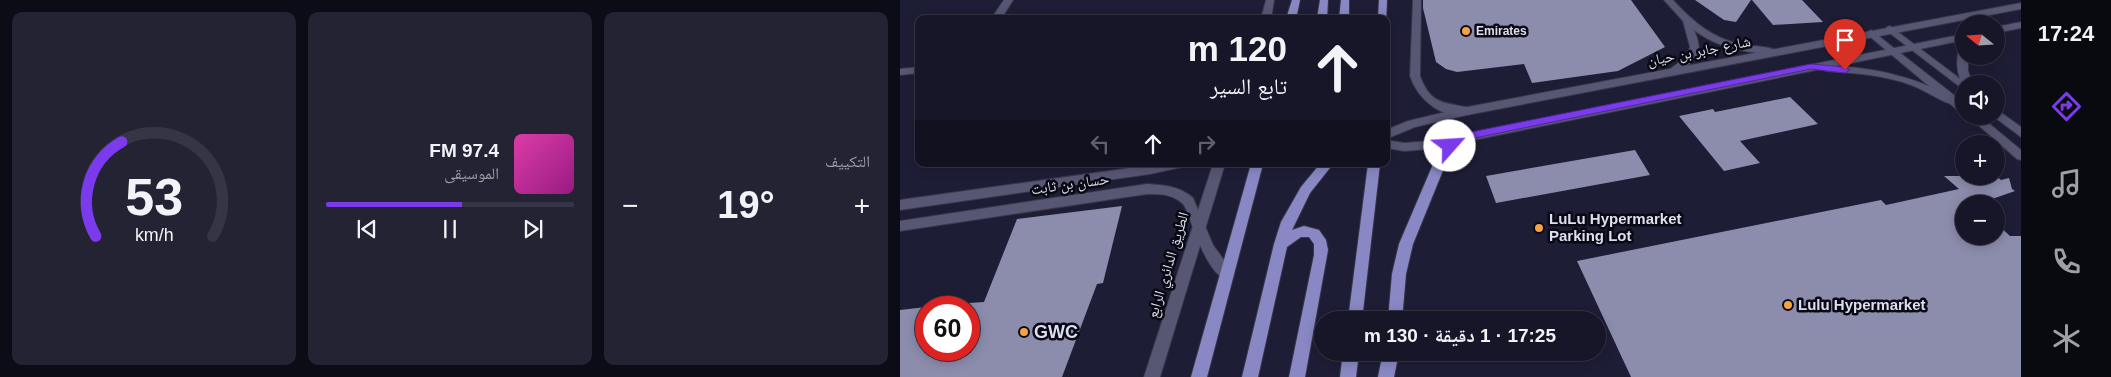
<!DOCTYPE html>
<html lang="ar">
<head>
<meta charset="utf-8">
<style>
  :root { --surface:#161628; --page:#232334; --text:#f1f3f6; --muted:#9e9fa8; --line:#353545; --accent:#7c3aed }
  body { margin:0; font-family:Helvetica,"Noto Naskh Arabic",sans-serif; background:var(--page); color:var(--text); direction:rtl; height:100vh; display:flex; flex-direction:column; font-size:19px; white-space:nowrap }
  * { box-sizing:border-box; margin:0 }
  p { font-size:16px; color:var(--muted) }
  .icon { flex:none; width:28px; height:28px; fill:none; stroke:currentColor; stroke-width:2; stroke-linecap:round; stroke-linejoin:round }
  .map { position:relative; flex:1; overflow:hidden; direction:ltr }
  .panel { display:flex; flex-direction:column; gap:12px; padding:12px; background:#0c0c16; width:900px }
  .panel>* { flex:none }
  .banner { position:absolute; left:15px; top:15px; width:475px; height:152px; border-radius:10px; box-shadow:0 2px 12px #0003,0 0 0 1px var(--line); direction:rtl; background:#161628; color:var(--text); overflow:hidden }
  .needle { width:32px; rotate:288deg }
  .controls { position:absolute; left:1055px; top:15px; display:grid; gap:10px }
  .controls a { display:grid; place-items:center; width:50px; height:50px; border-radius:50%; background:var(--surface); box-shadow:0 2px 12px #0003,0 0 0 1px var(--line); font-size:25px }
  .speed { position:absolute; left:15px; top:296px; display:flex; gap:10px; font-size:25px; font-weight:700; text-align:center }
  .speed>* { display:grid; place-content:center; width:65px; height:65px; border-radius:50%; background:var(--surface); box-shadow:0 2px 12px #0003,0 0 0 1px var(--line); line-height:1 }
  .speed .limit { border:8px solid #d22; background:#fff; color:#111 }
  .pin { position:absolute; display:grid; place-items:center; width:42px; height:42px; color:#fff; margin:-51px -21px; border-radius:50% 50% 50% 0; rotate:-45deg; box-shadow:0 0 5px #0007 }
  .pin .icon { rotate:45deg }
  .me { position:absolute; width:55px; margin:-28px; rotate:64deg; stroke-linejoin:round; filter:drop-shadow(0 0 4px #0008) }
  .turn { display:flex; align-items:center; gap:18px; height:105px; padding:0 20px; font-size:22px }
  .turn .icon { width:65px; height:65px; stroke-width:2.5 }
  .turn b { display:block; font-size:35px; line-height:42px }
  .lanes { display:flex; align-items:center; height:48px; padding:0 20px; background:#0003; justify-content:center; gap:25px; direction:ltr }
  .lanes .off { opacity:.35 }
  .big { font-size:38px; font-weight:800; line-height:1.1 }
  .panel .card { flex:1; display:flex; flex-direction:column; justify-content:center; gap:8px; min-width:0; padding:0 18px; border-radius:10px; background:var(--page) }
  .panel .dial { align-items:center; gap:0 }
  .dial svg { height:130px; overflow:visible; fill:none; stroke:var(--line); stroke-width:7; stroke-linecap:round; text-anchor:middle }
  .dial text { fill:var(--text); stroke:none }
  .song { display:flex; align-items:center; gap:15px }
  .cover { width:60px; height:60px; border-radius:8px; background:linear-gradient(135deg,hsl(320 70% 55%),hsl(310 70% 35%)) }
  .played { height:5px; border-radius:2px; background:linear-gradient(90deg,var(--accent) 55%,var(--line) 55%) }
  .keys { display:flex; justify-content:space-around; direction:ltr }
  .heat { display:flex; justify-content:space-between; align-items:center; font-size:28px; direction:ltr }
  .panel .tiles { flex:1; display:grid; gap:12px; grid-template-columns:repeat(3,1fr) }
  .trip { position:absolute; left:414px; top:311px; width:292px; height:50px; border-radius:25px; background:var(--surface); box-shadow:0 2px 12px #0003,0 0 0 1px var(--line); font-weight:800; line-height:50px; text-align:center; direction:rtl }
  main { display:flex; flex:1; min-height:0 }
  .dock { display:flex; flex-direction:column; width:90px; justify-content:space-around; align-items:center; background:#090910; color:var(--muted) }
  .dock .icon { width:35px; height:35px }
  .dock .active { color:var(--accent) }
  .dock b { font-size:22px; color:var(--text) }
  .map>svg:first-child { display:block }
</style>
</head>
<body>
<main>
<nav class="dock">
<b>17:24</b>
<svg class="icon active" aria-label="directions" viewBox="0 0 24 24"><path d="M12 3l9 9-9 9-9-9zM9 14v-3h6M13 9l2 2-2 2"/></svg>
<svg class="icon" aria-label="music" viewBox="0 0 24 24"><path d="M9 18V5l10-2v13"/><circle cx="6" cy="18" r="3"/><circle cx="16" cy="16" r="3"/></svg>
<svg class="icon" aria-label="phone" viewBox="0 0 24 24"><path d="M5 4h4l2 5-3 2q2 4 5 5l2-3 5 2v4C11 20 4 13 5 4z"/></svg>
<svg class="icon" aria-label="climate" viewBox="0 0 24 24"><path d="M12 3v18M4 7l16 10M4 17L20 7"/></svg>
</nav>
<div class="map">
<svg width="1121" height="377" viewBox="0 0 1121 377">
  <rect width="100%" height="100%" fill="#1e1d36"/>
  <!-- building -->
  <g fill="#8c8cac">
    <polygon points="523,0 731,0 765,47 718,71 632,83 624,64 557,72 546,69 536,62 523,8"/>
    <polygon points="795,0 851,0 836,22 824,20"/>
    <polygon points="852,0 902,0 923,22 873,25"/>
    <polygon points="890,97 918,124 840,141 860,163 824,171 779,116 813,109 815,112"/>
    <polygon points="735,150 750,175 596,203 586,176"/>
    <polygon points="1044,176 1096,176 1101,180 1109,178 1112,189 1115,191 1078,204 1064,204 1064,236 1096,236 1096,223 1110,236 1121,236 1121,377 731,377 677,261 981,200 986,205 1059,189"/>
    <polygon points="222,206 203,283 197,284 162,377 0,377 0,310 26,307 26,350 69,350 69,303 84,302 117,219"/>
  </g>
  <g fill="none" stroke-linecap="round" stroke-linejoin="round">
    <defs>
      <g id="minor">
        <polygon points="104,0 113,0 101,19 91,19"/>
        <polygon points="366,0 374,0 371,19 361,19"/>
        <path d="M513,0H521L520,76C531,106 545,102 571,108L573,111L571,114C543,121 518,100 510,76Z"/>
        <path d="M764,0H773C792,21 812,38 840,44C851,47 870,45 878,52L873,55C845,52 817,48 794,30C805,55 796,59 777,74H769L768,72L769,70L786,57L790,47L783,21Z"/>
        <polygon points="990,26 1067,84 1064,84 1064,90 987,31 987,27"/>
        <polygon points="971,30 1064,103 1064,112 1060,112 968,35 966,33"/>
        <polygon points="19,67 19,73 0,75 0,69"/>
        <polygon points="1096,109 1121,127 1121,137 1093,116 1096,116"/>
        <polygon points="1068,116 1080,116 1121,150 1121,160 1117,159"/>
        <polygon points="313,164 325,164 260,377 244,377"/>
      </g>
      <g id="tertiary">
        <polygon points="1121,3 1121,9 567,115 515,127 486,139 486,130 508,121 567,107"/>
        <polygon points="1121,22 1121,28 1096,33 1096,27"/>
        <path d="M1064,34V40L937,66C984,69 1019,79 1061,101L1062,103L1061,105L1057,106C1041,102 1027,91 1011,85C984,75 955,73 926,71L921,69L530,149L504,151L486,148V140L504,143L530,141Z"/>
        <path d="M1064,45V56H1068V71L1073,84H1064V86C1056,74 1056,61 1059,48Z"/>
        <polygon points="259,164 284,164 282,167 250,174 0,210 0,200"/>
        <path d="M247,184C264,185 280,186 293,198L313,245L334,274L332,278C309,286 292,220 284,205C273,194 262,194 247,194L0,231V221Z"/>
      </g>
      <g id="primary">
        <polygon points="392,0 400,0 396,19 386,19"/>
        <polygon points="420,0 428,0 427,19 417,19"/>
        <polygon points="441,0 449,0 449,19 439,19"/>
        <polygon points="479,0 487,0 486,21 486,19 478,19"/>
        <polygon points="556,135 562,139 546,163 513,244 506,274 502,320 488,320 492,274 499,244 534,162 552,136"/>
        <polygon points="351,164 363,164 307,377 291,377"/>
        <polygon points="420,164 433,164 410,193 392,230 404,226 419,230 426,240 428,250 405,377 389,377 414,255 414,244 409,237 401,237 387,247 358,377 342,377 374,244 381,222 401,187"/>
        <polygon points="468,164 480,164 462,320 448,320"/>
        <polygon points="443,352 459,352 456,377 440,377"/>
        <polygon points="483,352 499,352 494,377 478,377"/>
      </g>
    </defs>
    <!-- minor casing -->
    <use href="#minor" stroke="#38364a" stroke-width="2"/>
    <!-- tertiary casing -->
    <use href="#tertiary" stroke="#38364a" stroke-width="2"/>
    <!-- primary casing -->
    <use href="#primary" stroke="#38364a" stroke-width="2"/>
    <!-- minor -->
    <use href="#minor" fill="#575774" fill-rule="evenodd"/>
    <!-- tertiary -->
    <use href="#tertiary" fill="#575774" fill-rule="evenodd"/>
    <!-- primary -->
    <use href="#primary" fill="#8988c4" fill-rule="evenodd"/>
  </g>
  <!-- route -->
  <polygon fill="#7c3aed" stroke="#51269a" points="911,64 945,67 950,70 945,73 911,69 560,141 554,148 550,149 545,146 552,136 556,135"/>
  <!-- markers -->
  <g fill="#f5a246" stroke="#090913" stroke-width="2">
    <circle cx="566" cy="31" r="5"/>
    <circle cx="639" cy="228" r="5"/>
    <circle cx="888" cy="305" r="5"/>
    <circle cx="124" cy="332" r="5"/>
  </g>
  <g text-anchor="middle" stroke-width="5" stroke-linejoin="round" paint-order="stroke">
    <!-- far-poi labels -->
    <g font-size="12" font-weight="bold" fill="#dddeef" stroke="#090913" text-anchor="start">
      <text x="576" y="35">Emirates</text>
    </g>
    <!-- street labels -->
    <g font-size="15" fill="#dddeef" stroke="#090913">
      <text transform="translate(799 51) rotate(-11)" y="5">شارع جابر بن حيان</text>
      <text transform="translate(170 184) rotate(-8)" y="5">حسان بن ثابت</text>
      <text transform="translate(268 265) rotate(-73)" y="5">الطريق الدائري الرابع</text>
    </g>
    <!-- poi labels -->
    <g font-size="15" font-weight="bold" fill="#dddeef" stroke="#090913" text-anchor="start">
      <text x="649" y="224">LuLu Hypermarket<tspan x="649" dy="17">Parking Lot</tspan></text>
      <text x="898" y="310">Lulu Hypermarket</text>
    </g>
    <!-- near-poi labels -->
    <g font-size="18" font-weight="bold" fill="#dddeef" stroke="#090913" text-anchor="start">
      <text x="134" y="338">GWC</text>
    </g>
  </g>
</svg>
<div class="controls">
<a><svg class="needle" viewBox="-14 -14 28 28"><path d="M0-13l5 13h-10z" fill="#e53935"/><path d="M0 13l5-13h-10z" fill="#9e9fa8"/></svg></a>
<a><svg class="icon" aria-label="sound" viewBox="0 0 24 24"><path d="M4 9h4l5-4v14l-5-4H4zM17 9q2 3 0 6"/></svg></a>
<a>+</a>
<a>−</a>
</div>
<div class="speed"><div class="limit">60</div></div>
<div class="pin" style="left:945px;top:70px;background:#d93025"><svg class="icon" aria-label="arrive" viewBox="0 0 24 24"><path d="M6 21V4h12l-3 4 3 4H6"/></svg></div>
<svg class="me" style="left:550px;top:146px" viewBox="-20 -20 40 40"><circle r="19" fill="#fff"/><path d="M0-13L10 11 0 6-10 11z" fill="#7c3aed"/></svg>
<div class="trip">17:25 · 1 دقيقة · 130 m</div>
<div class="banner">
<div class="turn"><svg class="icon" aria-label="ahead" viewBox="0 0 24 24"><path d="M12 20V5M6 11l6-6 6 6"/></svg><div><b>120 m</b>تابع السير</div></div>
<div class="lanes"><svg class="icon off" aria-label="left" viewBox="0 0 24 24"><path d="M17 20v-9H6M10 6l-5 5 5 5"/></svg><svg class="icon" aria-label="ahead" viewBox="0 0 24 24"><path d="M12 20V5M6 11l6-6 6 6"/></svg><svg class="icon off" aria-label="right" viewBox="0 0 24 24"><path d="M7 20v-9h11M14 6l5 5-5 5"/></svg></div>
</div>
</div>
<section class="panel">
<div class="tiles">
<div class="card"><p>التكييف</p>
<div class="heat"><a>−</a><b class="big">19°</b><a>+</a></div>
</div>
<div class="card">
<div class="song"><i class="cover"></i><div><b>97.4 FM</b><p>الموسيقى</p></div></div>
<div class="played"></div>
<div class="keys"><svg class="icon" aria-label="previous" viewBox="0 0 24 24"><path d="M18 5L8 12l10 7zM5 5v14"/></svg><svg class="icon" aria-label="pause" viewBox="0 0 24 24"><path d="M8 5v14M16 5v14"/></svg><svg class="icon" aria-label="next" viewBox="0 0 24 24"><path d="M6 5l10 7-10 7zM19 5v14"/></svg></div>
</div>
<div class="card dial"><svg viewBox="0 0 100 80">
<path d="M14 69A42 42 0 1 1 86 69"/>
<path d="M14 69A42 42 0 0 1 30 11" stroke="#7c3aed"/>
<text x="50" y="56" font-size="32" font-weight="700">53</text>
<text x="50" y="72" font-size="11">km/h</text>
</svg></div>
</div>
</section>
</main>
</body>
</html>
